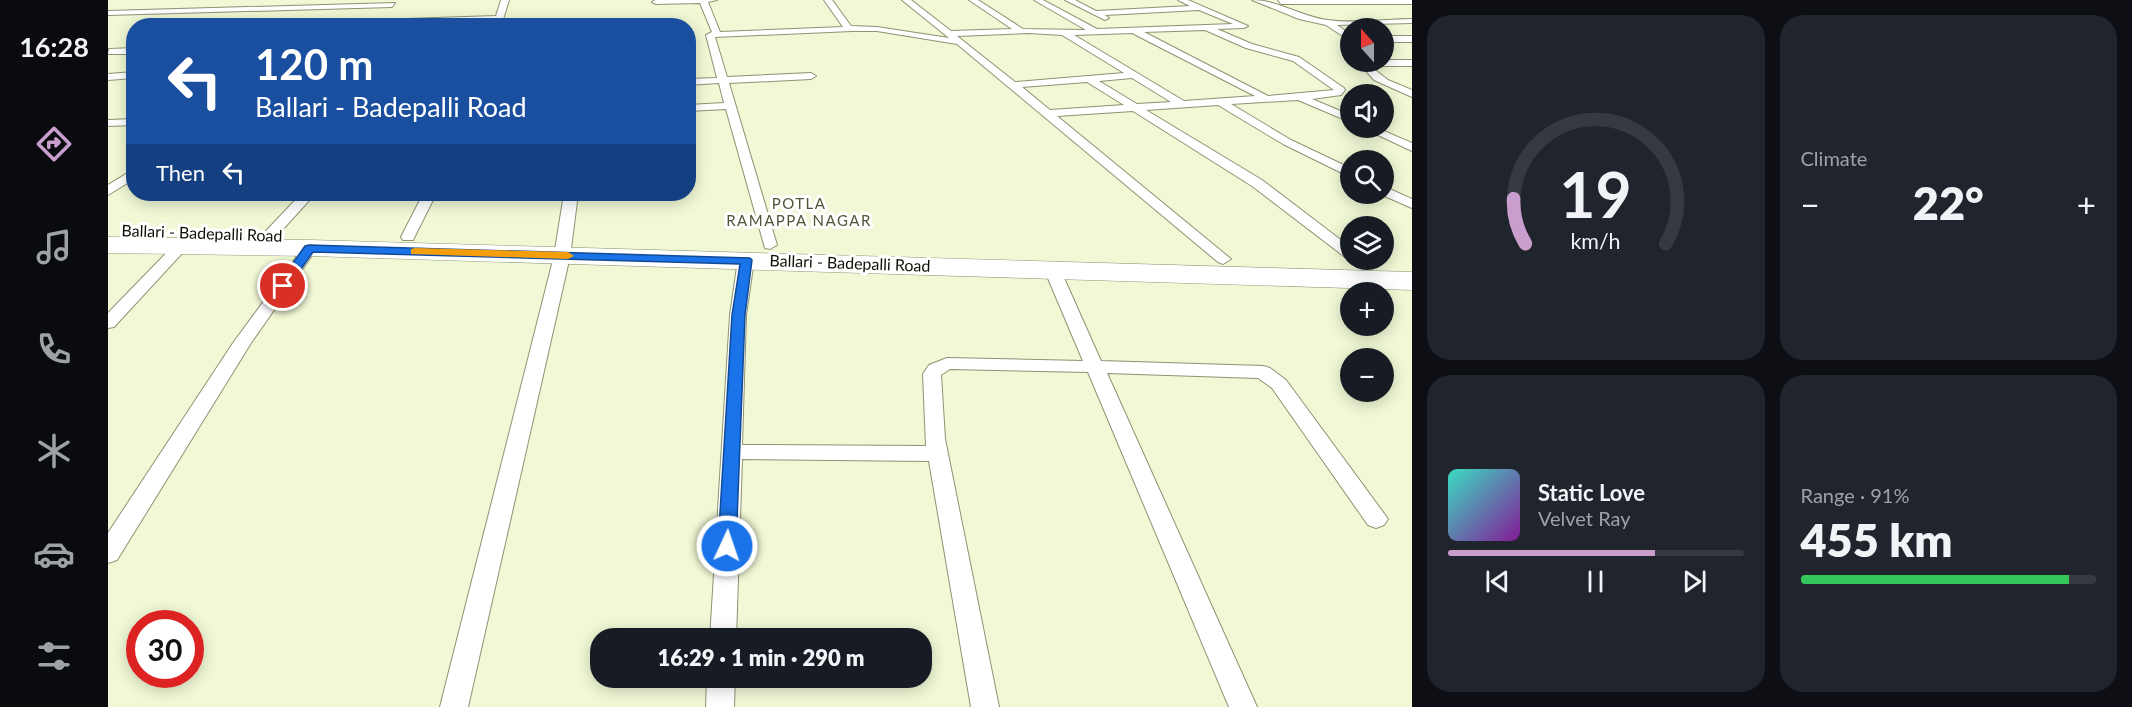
<!DOCTYPE html>
<html lang="en">
<head>
<meta charset="utf-8">
<style>
  :root { --surface:#171b24; --page:#20242c; --text:#f1f3f6; --muted:#9ea1a6; --line:#363941; --accent:#c99ecd }
  body { margin:0; font-family:Lato,sans-serif; background:var(--page); color:var(--text); height:100vh; display:flex; flex-direction:column; font-size:22px; white-space:nowrap }
  * { box-sizing:border-box; margin:0 }
  p { font-size:20px; color:var(--muted) }
  .icon { flex:none; width:33px; height:33px; fill:none; stroke:currentColor; stroke-width:2; stroke-linecap:round; stroke-linejoin:round }
  .map { position:relative; flex:1; overflow:hidden }
  .drawer { display:flex; flex-direction:column; gap:15px; padding:15px; background:#0d0f14; width:720px }
  .drawer>* { flex:none }
  .hud { position:absolute; left:18px; top:18px; width:570px; height:183px; border-radius:24px; box-shadow:0 3px 15px #0003; background:#1a4fa0; color:#fff; overflow:hidden }
  .needle { width:39px; rotate:339deg }
  .buttons { position:absolute; left:1232px; top:18px; display:grid; gap:12px }
  .buttons a { display:grid; place-items:center; width:54px; height:54px; border-radius:50%; background:var(--surface); box-shadow:0 3px 15px #0003; font-size:30px }
  .speed { position:absolute; left:18px; top:610px; display:flex; gap:12px; font-size:30px; font-weight:700; text-align:center }
  .speed>* { display:grid; place-content:center; width:78px; height:78px; border-radius:50%; background:var(--surface); box-shadow:0 3px 15px #0003; line-height:1 }
  .speed .limit { border:9px solid #d22; background:#fff; color:#111 }
  .pin { position:absolute; display:grid; place-items:center; width:51px; height:51px; color:#fff; margin:-26px; border:3px solid #fff; border-radius:50%; box-shadow:0 2px 6px #0007 }
  .me { position:absolute; width:66px; margin:-33px; rotate:3deg; stroke-linejoin:round; filter:drop-shadow(0 0 4px #0008) }
  .turn { display:flex; align-items:center; gap:21px; height:126px; padding:0 30px; font-size:27px }
  .turn .icon { width:78px; height:78px; stroke-width:2.5 }
  .turn b { display:block; font-size:42px; line-height:51px }
  .then { display:flex; align-items:center; height:57px; padding:0 30px; background:#0003; gap:12px; font-size:22px }
  .big { font-size:45px; font-weight:800; line-height:1.1 }
  .drawer .tile { flex:1; display:flex; flex-direction:column; justify-content:center; gap:9px; min-width:0; padding:0 21px; border-radius:24px; background:var(--page) }
  .drawer .dial { align-items:center; gap:0 }
  .dial svg { height:156px; overflow:visible; fill:none; stroke:var(--line); stroke-width:7; stroke-linecap:round; text-anchor:middle }
  .dial text { fill:var(--text); stroke:none }
  .song { display:flex; align-items:center; gap:18px }
  .cover { width:72px; height:72px; border-radius:9px; background:linear-gradient(135deg,hsl(170 70% 55%),hsl(290 70% 35%)) }
  .played { height:6px; border-radius:3px; background:linear-gradient(90deg,var(--accent) 70%,var(--line) 70%) }
  .keys { display:flex; justify-content:space-around; direction:ltr }
  .heat { display:flex; justify-content:space-between; align-items:center; font-size:33px; direction:ltr }
  .charge { height:9px; border-radius:4px; background:linear-gradient(90deg,#34c759 91%,var(--line) 0) }
  .drawer .tiles { flex:1; display:grid; gap:15px; grid-template-columns:repeat(2,1fr) }
  .trip { position:absolute; left:482px; top:628px; width:342px; height:60px; border-radius:24px; background:var(--surface); box-shadow:0 3px 15px #0003; font-weight:800; line-height:60px; text-align:center }
  main { display:flex; flex:1; min-height:0 }
  .menu { display:flex; flex-direction:column; width:108px; justify-content:space-around; align-items:center; background:#090b0e; color:var(--muted) }
  .menu .icon { width:42px; height:42px }
  .menu .active { color:var(--accent) }
  .menu b { font-size:27px; color:var(--text) }
  .map>svg:first-child { display:block }
</style>
</head>
<body>
<main>
<nav class="menu">
<b>16:28</b>
<svg class="icon active" aria-label="directions" viewBox="0 0 24 24"><path d="M12 3l9 9-9 9-9-9zM9 14v-3h6M13 9l2 2-2 2"/></svg>
<svg class="icon" aria-label="music" viewBox="0 0 24 24"><path d="M9 18V5l10-2v13"/><circle cx="6" cy="18" r="3"/><circle cx="16" cy="16" r="3"/></svg>
<svg class="icon" aria-label="phone" viewBox="0 0 24 24"><path d="M5 4h4l2 5-3 2q2 4 5 5l2-3 5 2v4C11 20 4 13 5 4z"/></svg>
<svg class="icon" aria-label="climate" viewBox="0 0 24 24"><path d="M12 3v18M4 7l16 10M4 17L20 7"/></svg>
<svg class="icon" aria-label="car" viewBox="0 0 24 24"><path d="M5 17H2v-5l4-1 3-4h7l3 4 3 1v5h-3M9 17h6M6 11h13"/><circle cx="7" cy="17" r="2"/><circle cx="17" cy="17" r="2"/></svg>
<svg class="icon" aria-label="filters" viewBox="0 0 24 24"><path d="M4 7h16M4 17h16"/><circle cx="9" cy="7" r="2"/><circle cx="15" cy="17" r="2"/></svg>
</nav>
<div class="map">
<svg width="1304" height="707" viewBox="0 0 1304 707">
  <rect width="100%" height="100%" fill="#f0f8d5"/>
  <g fill="none" stroke-linecap="round" stroke-linejoin="round">
    <defs>
      <g id="street">
        <polygon points="393,0 401,0 393,26 385,26 387,20 235,26 173,25 177,23 388,16"/>
        <path d="M547,0H609L600,2L612,32L735,27L716,0H724L743,26L769,27L841,38L794,0H803L843,31L904,29L861,0H870L915,29L978,30L926,0H935L989,29L1125,24L1091,10L997,15L1001,18L997,20L957,0H967L988,11L1082,6L1070,0H1080L1140,26L1136,28L1109,29L1144,44L1191,57L1236,88L1237,90L1233,95L1204,99L1242,115V122L1190,100L1123,104L1183,140L1242,168V177L1175,144L1110,105L1038,110L1154,180L1242,247V258L1237,257L1144,186L1025,111L949,116L1123,259L1115,264L1110,262L849,44L769,31H744L607,37L619,77L703,73L708,76L703,79L621,83L669,245L662,249L657,248L618,109L580,111V105L616,103L611,83L580,85V79L609,78L598,35L604,32L592,3L548,4L544,2ZM1097,30L1138,48L1185,61L1226,90L1160,96L1036,32ZM921,33L954,35L1016,73L907,82L849,36ZM1025,33L1026,34L1147,96L1076,101L966,35ZM1024,78L1063,102L1029,104L991,81ZM979,82L1016,105L942,110L914,87Z"/>
        <path d="M1144,0C1170,0 1194,17 1220,20C1247,24 1277,19 1304,19V23L1229,25L1242,34V41L1218,25L1191,19Z"/>
        <polygon points="1170,0 1304,0 1304,4 1173,4"/>
        <polygon points="287,3 284,7 0,15 0,11"/>
        <rect x="1275" y="36" width="29" height="6"/>
        <polygon points="26,48 26,54 0,54 1,49"/>
        <polygon points="1275,60 1304,60 1304,66 1262,66 1280,80 1304,90 1304,97 1266,80 1250,62"/>
        <polygon points="26,72 26,78 0,80 0,74"/>
        <polygon points="26,119 26,125 0,126 0,120"/>
        <polygon points="1255,128 1269,128 1304,143 1304,151"/>
        <polygon points="26,169 26,179 0,195 0,185"/>
        <polygon points="1275,186 1304,199 1304,208 1272,194 1275,194"/>
        <polygon points="193,194 207,194 167,238 157,238 155,235 157,232"/>
        <polygon points="315,194 328,194 305,240 295,240 293,237"/>
        <polygon points="456,194 470,194 462,256 360,707 332,707 446,256"/>
        <polygon points="73,242 80,246 78,249 6,327 0,328 0,313 68,243"/>
        <polygon points="202,244 209,248 143,343 9,560 0,563 0,533 125,343 197,245"/>
        <polygon points="638,255 646,260 638,315 634,445 818,446 815,374 821,365 839,358 975,361 936,269 944,264 952,269 993,361 1155,366 1162,368 1178,380 1280,519 1276,525 1268,528 1260,525 1164,388 1150,378 999,373 1149,707 1121,707 980,372 842,369 833,375 837,439 891,707 863,707 821,461 634,459 628,639 602,639 622,315 630,260"/>
        <polygon points="599,678 627,678 626,707 598,707"/>
      </g>
      <polygon id="highway" points="0,237 202,240 1304,272 1304,290 202,256 0,253"/>
    </defs>
    <!-- street casing -->
    <use href="#street" stroke="#8d9373" stroke-width="2"/>
    <!-- highway casing -->
    <use href="#highway" stroke="#8d9373" stroke-width="1"/>
    <!-- street -->
    <use href="#street" fill="#fff" fill-rule="evenodd"/>
    <!-- highway -->
    <use href="#highway" fill="#fff" fill-rule="evenodd"/>
  </g>
  <!-- route -->
  <polygon fill="#1a73e8" stroke="#114b97" stroke-width="1.5" points="201,245 642,258 644,260 637,315 628,546 626,551 619,553 613,551 610,546 624,315 632,264 205,252 179,289 170,289 170,284 197,246"/>
  <!-- slow -->
  <polygon fill="#f59e0b" points="307,248 460,252 466,256 460,259 303,254 303,249"/>
  <g text-anchor="middle" stroke-width="6" stroke-linejoin="round" paint-order="stroke">
    <!-- far-neighbourhood labels -->
    <g font-size="15" letter-spacing="1.5" fill="#4f5537" stroke="#fff">
      <text x="691" y="209">POTLA<tspan x="691" dy="17">RAMAPPA NAGAR</tspan></text>
    </g>
    <!-- street labels -->
    <g font-size="16" fill="#0e1005" stroke="#fff">
      <text transform="translate(94 233) rotate(2)" y="6">Ballari - Badepalli Road</text>
      <text transform="translate(742 263) rotate(2)" y="6">Ballari - Badepalli Road</text>
    </g>
  </g>
</svg>
<div class="buttons">
<a><svg class="needle" viewBox="-14 -14 28 28"><path d="M0-13l5 13h-10z" fill="#e53935"/><path d="M0 13l5-13h-10z" fill="#9ea1a6"/></svg></a>
<a><svg class="icon" aria-label="sound" viewBox="0 0 24 24"><path d="M4 9h4l5-4v14l-5-4H4zM17 9q2 3 0 6"/></svg></a>
<a><svg class="icon" aria-label="search" viewBox="0 0 24 24"><circle cx="10" cy="10" r="6"/><path d="M15 15l6 6"/></svg></a>
<a><svg class="icon" aria-label="layers" viewBox="0 0 24 24"><path d="M12 4l9 5-9 5-9-5zM3 14l9 5 9-5"/></svg></a>
<a>+</a>
<a>−</a>
</div>
<div class="speed"><div class="limit">30</div></div>
<div class="pin" style="left:175px;top:286px;background:#d93025"><svg class="icon" aria-label="arrive" viewBox="0 0 24 24"><path d="M6 21V4h12l-3 4 3 4H6"/></svg></div>
<svg class="me" style="left:619px;top:546px" viewBox="-20 -20 40 40"><circle r="17" fill="#1a73e8" stroke="#fff" stroke-width="3"/><path d="M0-11L8 9 0 5-8 9z" fill="#fff"/></svg>
<div class="trip">16:29 · 1 min · 290 m</div>
<div class="hud">
<div class="turn"><svg class="icon" aria-label="left" viewBox="0 0 24 24"><path d="M17 20v-9H6M10 6l-5 5 5 5"/></svg><div><b>120 m</b>Ballari - Badepalli Road</div></div>
<div class="then">Then<svg class="icon" aria-label="left" viewBox="0 0 24 24"><path d="M17 20v-9H6M10 6l-5 5 5 5"/></svg></div>
</div>
</div>
<section class="drawer">
<div class="tiles">
<div class="tile dial"><svg viewBox="0 0 100 80">
<path d="M14 69A42 42 0 1 1 86 69"/>
<path d="M14 69A42 42 0 0 1 8 46" stroke="#c99ecd"/>
<text x="50" y="56" font-size="32" font-weight="700">19</text>
<text x="50" y="72" font-size="11">km/h</text>
</svg></div>
<div class="tile"><p>Climate</p>
<div class="heat"><a>−</a><b class="big">22°</b><a>+</a></div>
</div>
<div class="tile">
<div class="song"><i class="cover"></i><div><b>Static Love</b><p>Velvet Ray</p></div></div>
<div class="played"></div>
<div class="keys"><svg class="icon" aria-label="previous" viewBox="0 0 24 24"><path d="M18 5L8 12l10 7zM5 5v14"/></svg><svg class="icon" aria-label="pause" viewBox="0 0 24 24"><path d="M8 5v14M16 5v14"/></svg><svg class="icon" aria-label="next" viewBox="0 0 24 24"><path d="M6 5l10 7-10 7zM19 5v14"/></svg></div>
</div>
<div class="tile"><p>Range · 91%</p><b class="big">455 km</b><div class="charge"></div></div>
</div>
</section>
</main>
</body>
</html>
